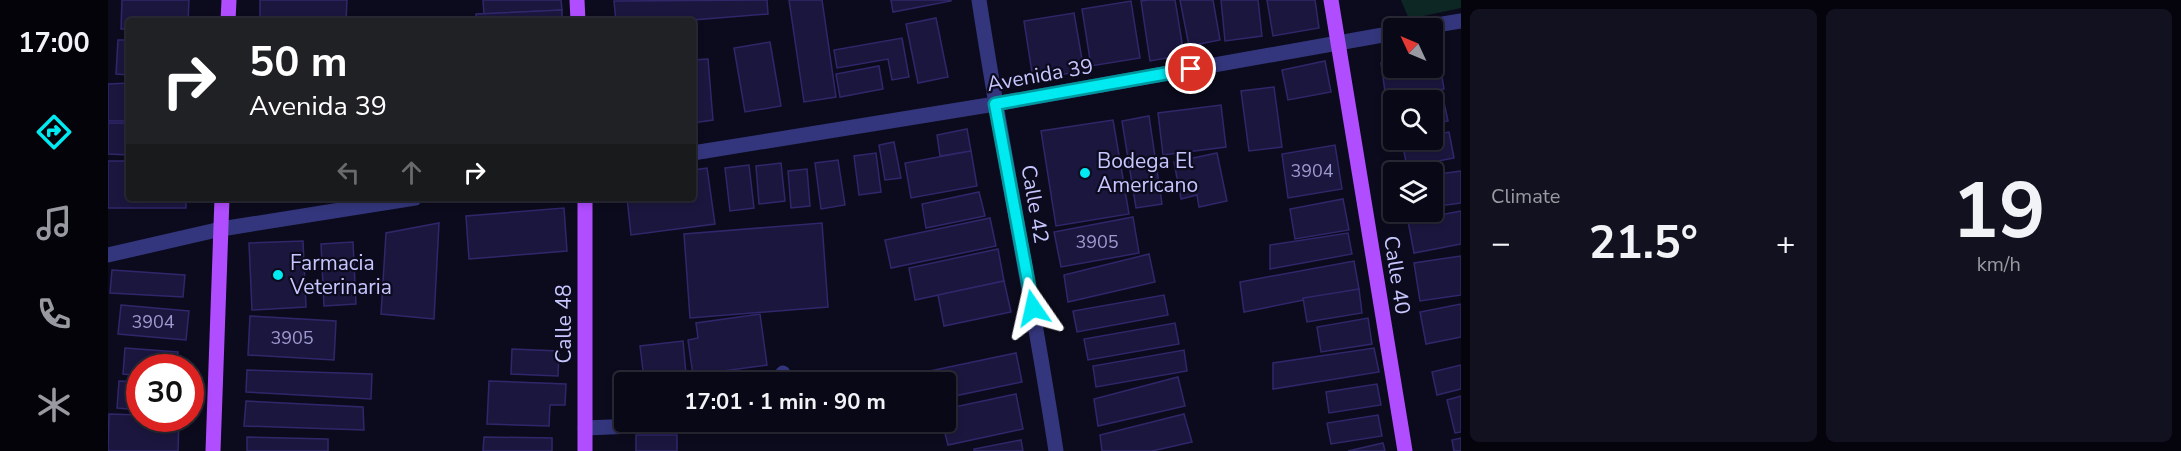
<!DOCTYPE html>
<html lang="en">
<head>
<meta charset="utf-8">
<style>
  :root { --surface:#090816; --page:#12111f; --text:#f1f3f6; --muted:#999aa1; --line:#292935; --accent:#00eaf1 }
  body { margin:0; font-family:"Nunito Sans",sans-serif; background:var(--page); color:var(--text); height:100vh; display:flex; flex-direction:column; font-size:22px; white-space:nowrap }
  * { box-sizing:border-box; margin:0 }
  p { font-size:20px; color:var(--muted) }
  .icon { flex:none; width:33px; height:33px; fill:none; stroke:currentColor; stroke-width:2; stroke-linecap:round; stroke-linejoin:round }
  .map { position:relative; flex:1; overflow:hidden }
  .side { display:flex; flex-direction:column; gap:9px; padding:9px; background:#05040c; width:720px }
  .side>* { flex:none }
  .banner { position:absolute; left:18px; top:18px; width:570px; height:183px; border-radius:6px; box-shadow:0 3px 9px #0003,0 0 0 2px var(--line); background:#202124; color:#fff; overflow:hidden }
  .needle { width:39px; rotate:314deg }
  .buttons { position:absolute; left:1275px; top:18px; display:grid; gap:12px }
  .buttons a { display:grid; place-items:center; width:60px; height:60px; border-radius:6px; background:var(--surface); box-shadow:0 3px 9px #0003,0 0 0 2px var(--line); font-size:30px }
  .speed { position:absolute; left:18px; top:354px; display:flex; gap:12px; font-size:30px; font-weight:700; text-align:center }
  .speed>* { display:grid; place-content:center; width:78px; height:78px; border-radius:50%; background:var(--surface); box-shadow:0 3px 9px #0003,0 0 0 2px var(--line); line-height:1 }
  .speed .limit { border:9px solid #d22; background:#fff; color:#111 }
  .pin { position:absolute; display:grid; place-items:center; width:51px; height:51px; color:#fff; margin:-26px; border:3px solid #fff; border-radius:50%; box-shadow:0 2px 6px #0007 }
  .me { position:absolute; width:66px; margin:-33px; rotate:349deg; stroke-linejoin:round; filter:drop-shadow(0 0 4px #0008) }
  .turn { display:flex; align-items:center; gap:21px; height:126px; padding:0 24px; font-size:27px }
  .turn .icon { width:78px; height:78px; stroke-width:2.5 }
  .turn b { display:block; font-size:42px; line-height:51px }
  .lanes { display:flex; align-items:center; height:57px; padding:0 24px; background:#0003; justify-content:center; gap:30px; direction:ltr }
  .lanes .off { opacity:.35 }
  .big { font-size:45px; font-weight:700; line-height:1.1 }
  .side .tile { flex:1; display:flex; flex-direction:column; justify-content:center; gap:9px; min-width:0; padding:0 21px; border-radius:9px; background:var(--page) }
  .side .dial { align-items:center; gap:0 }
  .dial b { font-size:78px; line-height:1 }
  .heat { display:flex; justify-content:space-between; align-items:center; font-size:33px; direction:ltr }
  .side .tiles { flex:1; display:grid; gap:9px; grid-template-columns:repeat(2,1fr) }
  .trip { position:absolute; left:506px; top:372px; width:342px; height:60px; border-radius:6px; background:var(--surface); box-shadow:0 3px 9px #0003,0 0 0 2px var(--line); font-weight:700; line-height:60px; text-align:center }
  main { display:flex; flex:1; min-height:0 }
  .tabs { display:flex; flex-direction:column; width:108px; justify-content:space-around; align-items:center; background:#040309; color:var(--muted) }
  .tabs .icon { width:42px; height:42px }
  .tabs .on { color:var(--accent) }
  .tabs b { font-size:27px; color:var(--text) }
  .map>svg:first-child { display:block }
</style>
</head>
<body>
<main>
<nav class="tabs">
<b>17:00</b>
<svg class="icon on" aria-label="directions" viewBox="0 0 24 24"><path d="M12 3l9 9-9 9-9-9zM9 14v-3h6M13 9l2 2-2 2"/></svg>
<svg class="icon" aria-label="music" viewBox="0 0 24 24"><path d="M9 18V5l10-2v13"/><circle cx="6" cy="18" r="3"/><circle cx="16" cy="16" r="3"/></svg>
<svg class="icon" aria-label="phone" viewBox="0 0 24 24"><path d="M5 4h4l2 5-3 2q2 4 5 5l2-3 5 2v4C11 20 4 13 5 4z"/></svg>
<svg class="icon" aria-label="climate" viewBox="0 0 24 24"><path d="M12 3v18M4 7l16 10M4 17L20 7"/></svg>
</nav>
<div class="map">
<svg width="1353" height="451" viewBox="0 0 1353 451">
  <rect width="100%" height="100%" fill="#0c0b1d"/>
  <!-- green -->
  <polygon fill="#0d2724" points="1293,0 1353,0 1353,8 1301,19"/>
  <!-- building -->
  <g fill="#1b163e" stroke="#30276b" stroke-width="1.5">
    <polygon points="14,0 81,0 80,21 21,21 21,29 13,29"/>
    <polygon points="152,0 239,0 238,21 152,21"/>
    <polygon points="375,0 453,0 454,10 376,14"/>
    <polygon points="659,0 660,14 572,21 508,21 506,1"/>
    <polygon points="681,0 714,0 728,97 696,102"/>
    <polygon points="783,0 843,0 843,1 785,12"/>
    <polygon points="1040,0 1067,0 1076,55 1042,61 1033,1"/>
    <polygon points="1072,0 1105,0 1112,40 1081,46"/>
    <polygon points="1113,0 1150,0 1154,36 1117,41"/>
    <polygon points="1159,0 1207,0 1211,28 1165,36"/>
    <polygon points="1023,1 1032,58 983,66 974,9"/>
    <polygon points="454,10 454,21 368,21 368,14"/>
    <polygon points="966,13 976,71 925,79 916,21"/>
    <polygon points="828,18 840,77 810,83 798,24"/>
    <polygon points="794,38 801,77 784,80 780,59 729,68 726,50"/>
    <polygon points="10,40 21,40 21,75 8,74"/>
    <polygon points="662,42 673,106 637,112 626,48"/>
    <polygon points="1330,53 1336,89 1278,99 1273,63 1286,61 1286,68 1324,68 1324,54"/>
    <polygon points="600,59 605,120 585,123 585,60"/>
    <polygon points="1217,61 1223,92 1180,100 1174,70"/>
    <polygon points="771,66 775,89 732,97 728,74"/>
    <polygon points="21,83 21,121 0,121 0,84"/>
    <polygon points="1166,87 1174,147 1141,151 1133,91"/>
    <polygon points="1335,98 1340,121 1324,124 1324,100 1321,100"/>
    <polygon points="1113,105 1118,147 1055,155 1050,113"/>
    <polygon points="1041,116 1054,204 1028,208 1014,121"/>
    <polygon points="1005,120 1021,214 948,226 933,131"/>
    <polygon points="0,123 21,123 21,155 0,154"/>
    <polygon points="859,129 863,151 832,156 829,135"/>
    <polygon points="1341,132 1346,158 1299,167 1294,141 1324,140 1324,135"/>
    <polygon points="786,142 793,178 777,180 771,145"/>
    <polygon points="1227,145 1234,189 1180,198 1174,154"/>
    <polygon points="863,151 869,186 803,198 797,163"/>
    <polygon points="768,153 773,192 751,195 746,156"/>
    <polygon points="1109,153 1119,201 1091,207 1089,195 1073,199 1066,162"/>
    <polygon points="730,160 737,205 713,209 707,163"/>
    <polygon points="0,161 21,161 21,198 78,198 78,208 0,208"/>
    <polygon points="673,163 677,201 651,204 648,166"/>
    <polygon points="641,165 646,208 622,211 617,168"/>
    <polygon points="599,168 607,224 523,235 519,198 585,198 585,170"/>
    <polygon points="699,169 702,206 683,208 680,171"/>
    <polygon points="1353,171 1353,203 1324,207 1324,175"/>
    <polygon points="871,192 877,216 818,228 814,204"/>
    <polygon points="1235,199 1241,230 1187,239 1182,209"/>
    <polygon points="456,208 459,251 361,259 358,216"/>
    <polygon points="1353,211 1353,244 1306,253 1300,221"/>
    <polygon points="1025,217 1031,253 953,267 946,232"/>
    <polygon points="882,218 888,246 783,268 777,240"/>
    <polygon points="331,223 326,319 273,314 278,233"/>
    <polygon points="714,223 720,307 582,318 576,234"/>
    <polygon points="1240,233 1244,254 1162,269 1162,245"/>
    <polygon points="195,241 198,307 144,310 141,243"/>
    <polygon points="245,242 248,304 216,306 213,244"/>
    <polygon points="890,249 896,281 807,300 801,268"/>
    <polygon points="1041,254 1047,282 960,302 956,275"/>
    <polygon points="1353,256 1353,295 1312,301 1306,263"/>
    <polygon points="1246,261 1251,289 1136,312 1132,282"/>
    <polygon points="4,270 77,275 75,297 2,293"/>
    <polygon points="896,281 903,312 836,326 830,295"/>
    <polygon points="1251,289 1254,313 1199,322 1195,298"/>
    <polygon points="1056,295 1060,315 969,332 965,311"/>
    <polygon points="1353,304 1353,337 1318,344 1312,312"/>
    <polygon points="13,305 81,311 78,340 10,334"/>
    <polygon points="652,314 659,365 585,375 580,340 590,338 588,323"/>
    <polygon points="142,316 228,321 226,360 140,355"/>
    <polygon points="1260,318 1264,344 1213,352 1209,327"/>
    <polygon points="1067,323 1071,344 980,360 976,339"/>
    <polygon points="575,341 578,374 536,379 532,346"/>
    <polygon points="17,348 70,352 68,368 32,368 32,376 15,374"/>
    <polygon points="1266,348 1271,372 1165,389 1165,363"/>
    <polygon points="404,349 451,351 450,376 403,374"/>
    <polygon points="1076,350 1079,371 988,387 985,366"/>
    <polygon points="908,353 914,382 837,398 837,382 814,382 812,373"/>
    <polygon points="1353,365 1353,389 1329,395 1324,372"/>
    <polygon points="139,370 264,374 263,399 138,392"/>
    <polygon points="1070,377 1077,406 990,426 986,399"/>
    <polygon points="11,381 32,382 32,410 9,408"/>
    <polygon points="381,381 458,384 457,405 442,405 441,426 379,424"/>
    <polygon points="1269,384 1273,405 1221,413 1218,392"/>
    <polygon points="908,394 915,429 840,445 834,422 837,422 837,409"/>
    <polygon points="1353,396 1353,432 1347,433 1339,400"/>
    <polygon points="138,401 255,407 256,430 136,426"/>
    <polygon points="1,414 32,415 32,418 71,418 70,451 0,451"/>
    <polygon points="1076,414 1084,442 1044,451 994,451 992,435"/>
    <polygon points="1270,415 1274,436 1223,444 1219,423"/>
    <rect x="528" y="435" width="41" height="16"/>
    <polygon points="139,437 220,439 220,451 139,451"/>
    <polygon points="376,437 444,438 444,451 375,451"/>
    <polygon points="1353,438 1353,451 1346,451 1344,440"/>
    <polygon points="913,440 915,451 866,451 866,449"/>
    <polygon points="1275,443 1277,451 1240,451"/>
  </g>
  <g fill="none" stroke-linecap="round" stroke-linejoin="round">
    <!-- minor -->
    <g stroke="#34367d" stroke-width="15">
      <path d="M871,0C894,151 925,300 948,451"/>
      <polyline points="1311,28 1353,21"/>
      <polyline points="585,153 887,104 1286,33"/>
      <polyline points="0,255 113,229 307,198"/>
      <polyline points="673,382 675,373"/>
      <polyline points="477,428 623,422"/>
    </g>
    <!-- major -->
    <g stroke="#b04dff" stroke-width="15">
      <polyline points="469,0 470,21"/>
      <polyline points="1223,0 1297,451"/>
      <polyline points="120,21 121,0"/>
      <polyline points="105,451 114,198"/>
      <polyline points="477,451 477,198"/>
    </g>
  </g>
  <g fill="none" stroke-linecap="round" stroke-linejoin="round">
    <defs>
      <polyline id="route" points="925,308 887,104 1083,69"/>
    </defs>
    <!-- route casing -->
    <use href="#route" stroke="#00989d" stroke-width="15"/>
    <!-- route -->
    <use href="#route" stroke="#00eaf1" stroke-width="10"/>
  </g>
  <!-- markers -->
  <g fill="#00eaf1" stroke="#0c0b1d" stroke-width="2">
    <circle cx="977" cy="173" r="6"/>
    <circle cx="170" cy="275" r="6"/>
  </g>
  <g text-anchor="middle" stroke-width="4.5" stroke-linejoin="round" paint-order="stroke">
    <!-- number labels -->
    <g font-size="18" fill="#9d9acf">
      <text x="1204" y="177">3904</text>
      <text x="989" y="248">3905</text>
      <text x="45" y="328">3904</text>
      <text x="184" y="344">3905</text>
    </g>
    <!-- street labels -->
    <g font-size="21" fill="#c8c6ff" stroke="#0c0b1d">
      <text transform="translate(932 75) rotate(-10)" y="7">Avenida 39</text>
      <text transform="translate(927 204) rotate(80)" y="7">Calle 42</text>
      <text transform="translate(1289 275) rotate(81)" y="7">Calle 40</text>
      <text transform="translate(456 324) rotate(-90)" y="7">Calle 48</text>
    </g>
    <!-- poi labels -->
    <g font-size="21" fill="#c8c6ff" stroke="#0c0b1d" text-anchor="start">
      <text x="989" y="168">Bodega El<tspan x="989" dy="24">Americano</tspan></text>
      <text x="182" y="270">Farmacia<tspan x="182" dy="24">Veterinaria</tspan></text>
    </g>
  </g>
</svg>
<div class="buttons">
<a><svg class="needle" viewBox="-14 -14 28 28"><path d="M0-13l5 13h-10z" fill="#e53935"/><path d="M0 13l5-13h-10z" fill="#999aa1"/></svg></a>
<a><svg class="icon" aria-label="search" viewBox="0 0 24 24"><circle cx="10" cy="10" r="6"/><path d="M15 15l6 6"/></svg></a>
<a><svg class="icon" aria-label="layers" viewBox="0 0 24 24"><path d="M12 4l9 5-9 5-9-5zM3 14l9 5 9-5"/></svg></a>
</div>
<div class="speed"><div class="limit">30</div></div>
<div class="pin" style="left:1083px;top:69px;background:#d93025"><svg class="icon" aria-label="arrive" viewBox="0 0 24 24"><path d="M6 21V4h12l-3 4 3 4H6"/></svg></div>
<svg class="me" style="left:925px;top:308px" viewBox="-20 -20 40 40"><path d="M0-17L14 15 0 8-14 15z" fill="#00eaf1" stroke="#fff" stroke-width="4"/></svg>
<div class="trip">17:01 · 1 min · 90 m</div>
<div class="banner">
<div class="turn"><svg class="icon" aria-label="right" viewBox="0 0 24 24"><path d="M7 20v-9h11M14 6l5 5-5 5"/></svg><div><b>50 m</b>Avenida 39</div></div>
<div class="lanes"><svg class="icon off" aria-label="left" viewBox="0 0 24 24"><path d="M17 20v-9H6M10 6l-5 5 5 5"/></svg><svg class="icon off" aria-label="ahead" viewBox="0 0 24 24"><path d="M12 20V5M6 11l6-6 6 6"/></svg><svg class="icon" aria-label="right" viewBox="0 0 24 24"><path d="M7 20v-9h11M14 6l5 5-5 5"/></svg></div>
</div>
</div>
<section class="side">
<div class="tiles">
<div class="tile"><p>Climate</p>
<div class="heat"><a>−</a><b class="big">21.5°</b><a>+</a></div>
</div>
<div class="tile dial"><b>19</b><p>km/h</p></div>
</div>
</section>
</main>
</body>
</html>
